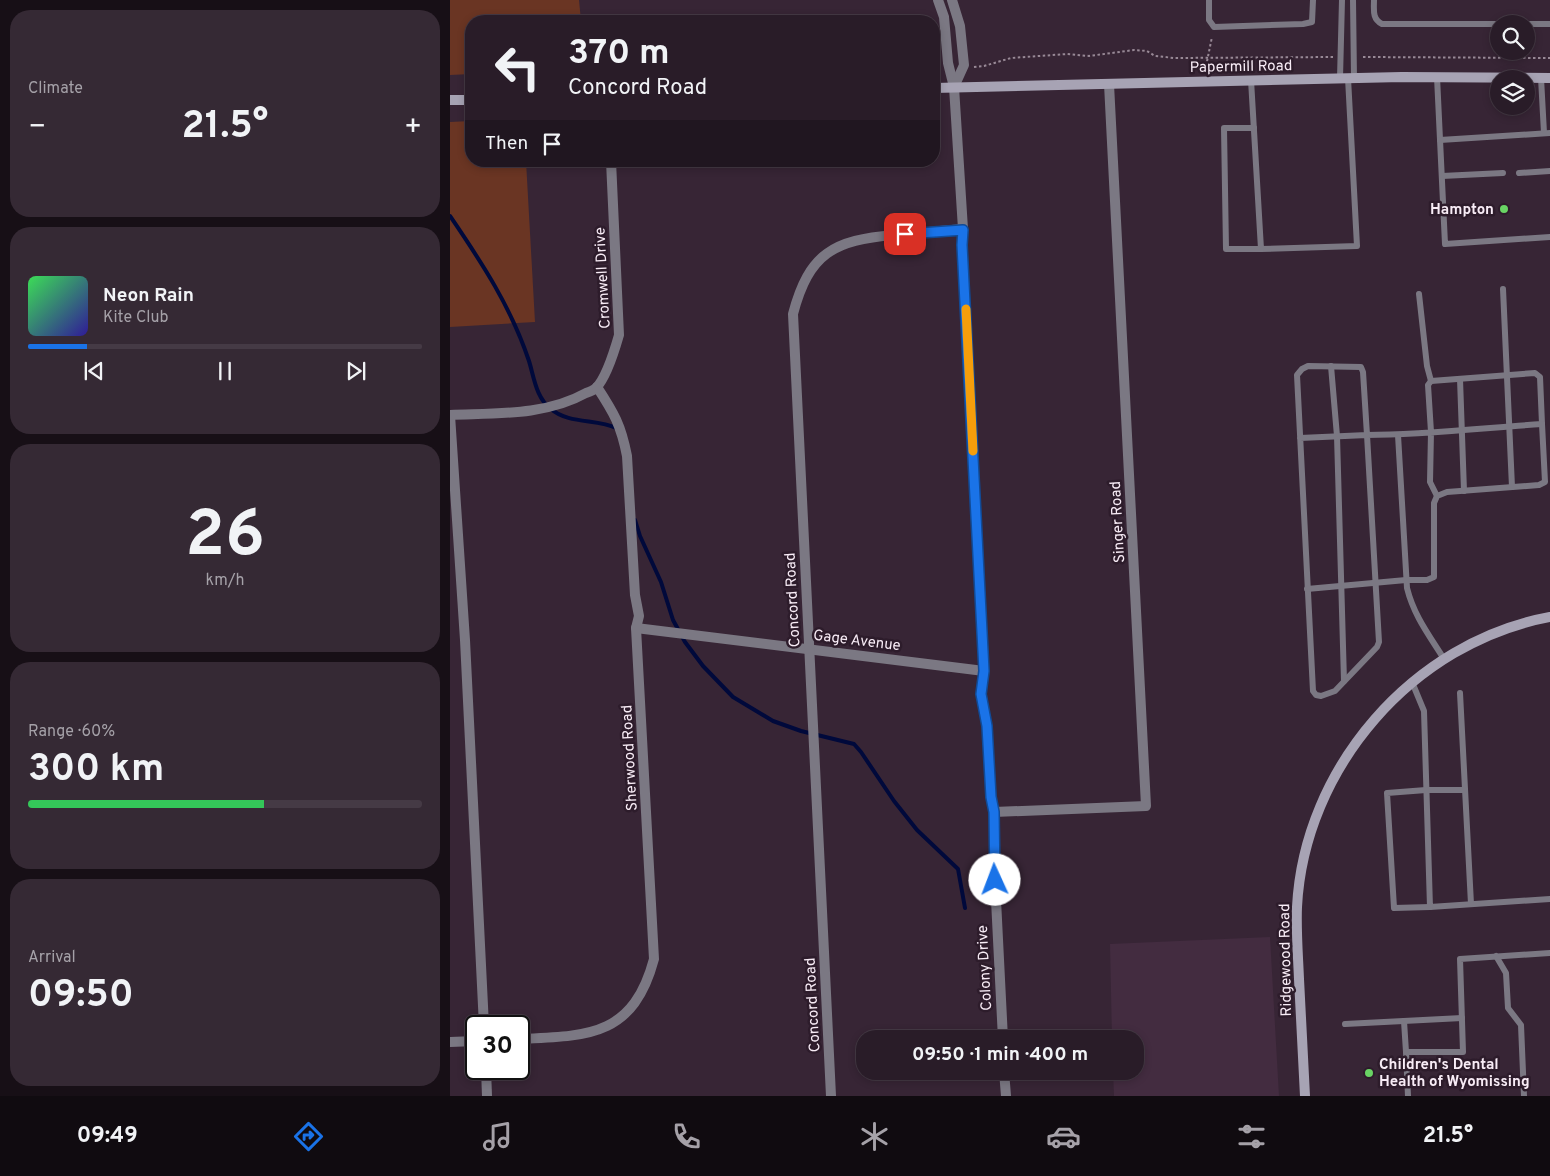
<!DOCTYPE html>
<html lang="en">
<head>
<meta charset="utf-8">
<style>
  :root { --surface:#291c28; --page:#352934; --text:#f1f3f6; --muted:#a5a1a8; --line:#453a45; --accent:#1a73e8 }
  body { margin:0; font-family:Overpass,sans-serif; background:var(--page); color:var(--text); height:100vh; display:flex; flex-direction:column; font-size:19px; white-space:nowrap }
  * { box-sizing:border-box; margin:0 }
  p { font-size:16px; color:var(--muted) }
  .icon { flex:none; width:28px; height:28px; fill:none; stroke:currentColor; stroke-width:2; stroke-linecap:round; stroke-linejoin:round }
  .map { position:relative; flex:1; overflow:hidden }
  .side { display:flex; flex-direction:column; gap:10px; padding:10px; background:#170f16; width:450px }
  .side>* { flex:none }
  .top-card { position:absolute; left:15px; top:15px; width:475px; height:152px; border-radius:20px; box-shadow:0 2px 8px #0003,0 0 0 1px var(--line); background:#291c28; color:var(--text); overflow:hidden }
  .fabs { position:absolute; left:1040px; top:15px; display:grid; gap:10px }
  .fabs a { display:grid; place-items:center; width:45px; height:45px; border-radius:50%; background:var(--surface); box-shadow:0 2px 8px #0003,0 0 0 1px var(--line); font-size:25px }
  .speed { position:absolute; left:15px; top:1015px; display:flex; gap:10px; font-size:25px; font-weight:700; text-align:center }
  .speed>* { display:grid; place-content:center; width:65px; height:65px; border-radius:50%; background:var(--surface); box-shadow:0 2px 8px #0003,0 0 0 1px var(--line); line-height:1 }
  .speed .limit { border:2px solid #111; border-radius:8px; background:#fff; color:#111 }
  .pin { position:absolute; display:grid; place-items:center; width:42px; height:42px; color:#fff; margin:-21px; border-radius:10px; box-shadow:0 2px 8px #0006 }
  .me { position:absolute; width:55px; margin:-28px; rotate:358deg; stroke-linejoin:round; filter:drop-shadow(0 0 4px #0008) }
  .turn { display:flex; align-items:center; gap:18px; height:105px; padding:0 20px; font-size:22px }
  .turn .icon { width:65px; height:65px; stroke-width:2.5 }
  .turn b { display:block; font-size:35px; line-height:42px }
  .then { display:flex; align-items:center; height:48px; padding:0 20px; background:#0003; gap:10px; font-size:19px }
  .big { font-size:38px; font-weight:700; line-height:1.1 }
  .side .widget { flex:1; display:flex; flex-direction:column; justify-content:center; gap:8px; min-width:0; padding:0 18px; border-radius:20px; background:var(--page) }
  .side .dial { align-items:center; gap:0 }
  .dial b { font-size:65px; line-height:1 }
  .song { display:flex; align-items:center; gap:15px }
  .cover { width:60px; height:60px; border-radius:8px; background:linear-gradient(135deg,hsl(130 70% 55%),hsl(250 70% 35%)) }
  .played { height:5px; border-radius:2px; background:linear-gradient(90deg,var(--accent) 15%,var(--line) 15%) }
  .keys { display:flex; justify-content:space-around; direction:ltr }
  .heat { display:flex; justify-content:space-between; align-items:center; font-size:28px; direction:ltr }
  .charge { height:8px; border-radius:4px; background:linear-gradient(90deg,#34c759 60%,var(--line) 0) }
  .trip { position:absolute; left:406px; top:1030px; width:288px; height:50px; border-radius:20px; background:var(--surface); box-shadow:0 2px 8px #0003,0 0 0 1px var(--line); font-weight:700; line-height:50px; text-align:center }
  .menu { display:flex; height:80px; justify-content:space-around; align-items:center; background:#100b10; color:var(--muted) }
  .menu .icon { width:35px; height:35px }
  .menu .on { color:var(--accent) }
  .menu b { font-size:22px; color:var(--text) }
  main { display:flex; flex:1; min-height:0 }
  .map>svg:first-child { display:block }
</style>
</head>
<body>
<main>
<section class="side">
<div class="widget"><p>Climate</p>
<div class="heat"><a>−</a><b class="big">21.5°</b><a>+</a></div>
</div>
<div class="widget">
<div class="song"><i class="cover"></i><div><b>Neon Rain</b><p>Kite Club</p></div></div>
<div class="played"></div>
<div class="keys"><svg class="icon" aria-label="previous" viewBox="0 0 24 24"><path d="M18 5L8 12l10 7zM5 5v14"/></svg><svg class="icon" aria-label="pause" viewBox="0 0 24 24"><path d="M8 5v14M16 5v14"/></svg><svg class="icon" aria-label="next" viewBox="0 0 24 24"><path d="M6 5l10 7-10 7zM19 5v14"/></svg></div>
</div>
<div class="widget dial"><b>26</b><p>km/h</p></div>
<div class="widget"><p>Range · 60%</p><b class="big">300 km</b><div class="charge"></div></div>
<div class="widget"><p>Arrival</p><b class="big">09:50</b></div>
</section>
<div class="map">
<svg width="1100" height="1096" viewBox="0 0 1100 1096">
  <rect width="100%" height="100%" fill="#372535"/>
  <!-- built -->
  <polygon fill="#432c40" points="820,937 829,1096 664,1096 663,1071 685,1071 685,1039 662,1039 660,944"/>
  <!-- green -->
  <g fill="#6a3523">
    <polygon points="0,0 129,0 131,21 21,21 21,74 0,75"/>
    <polygon points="21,121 21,161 76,161 85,322 0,327 0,122"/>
  </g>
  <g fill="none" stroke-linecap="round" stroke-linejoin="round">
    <!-- stream -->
    <g stroke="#00093b" stroke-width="4">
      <path d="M0,216C32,263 61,307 79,361C84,377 86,398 101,409C118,424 147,419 166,428"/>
      <polyline points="185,520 190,536 211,582 223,620 235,642 253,666 283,697 323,721 351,731 404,744 411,752 444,801 467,830 508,869 515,908"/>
    </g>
    <!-- path -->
    <g stroke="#988996" stroke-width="2" stroke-dasharray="2.5 2.5" stroke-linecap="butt">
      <polyline points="913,57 1100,58"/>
      <polyline points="524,67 534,66 561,58 617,54 639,56 684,50 697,51 705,56 724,58 883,57"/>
      <polyline points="755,71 762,37"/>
    </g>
    <!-- lane -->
    <g stroke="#7b7883" stroke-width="6">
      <polyline points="759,0 759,20 764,27 853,24 862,22 863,0"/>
      <polyline points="903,0 904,78"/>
      <path d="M924,0C924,10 922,19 932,24H1049"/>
      <polyline points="1076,24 1100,24"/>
      <polyline points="987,77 995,244 1100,237"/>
      <polyline points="890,78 892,0"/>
      <polyline points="1091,78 1094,133"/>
      <polyline points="801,80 811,249 907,246 898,78"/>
      <polyline points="804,128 774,128 776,249 811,249"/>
      <polyline points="990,140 1100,133"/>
      <polyline points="1069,173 1100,171"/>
      <polyline points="992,176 1053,173"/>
      <polyline points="1053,289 1062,487"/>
      <polyline points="969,294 977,366 981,381"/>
      <polyline points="881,366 887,436 894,681"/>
      <polyline points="1010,379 1014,491"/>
      <path d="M948,435L957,588C964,616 979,635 994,659"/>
      <path d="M850,438L917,435L929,642L927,647L885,691L871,696L866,695L863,691L847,375L852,369L858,366L911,367L913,372L917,435C975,435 1034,428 1092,424L1090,377L1085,373L981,381L978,385L981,432L980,482L987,496"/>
      <polyline points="857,589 956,580 977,580 984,577 984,503 987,496 997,492 1089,485 1095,482 1092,424"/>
      <polyline points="962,682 974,711 980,907 1100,899"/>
      <polyline points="1010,693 1021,904"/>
      <polyline points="980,907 944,908 937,793 976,790 1015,790"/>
      <polyline points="1046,956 1056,973 1058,1008 1071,1025 1074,1096"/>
      <polyline points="954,1021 956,1052"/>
      <polyline points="895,1024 1012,1018"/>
      <polyline points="958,1096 956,1052 1013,1052 1010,959 1100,953"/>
    </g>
    <!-- street -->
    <g stroke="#7b7883" stroke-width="10">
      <polyline points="488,0 494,17 498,63 504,87 513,229 512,245 534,671 531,694 537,726 541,797 544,812 544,860 553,1039"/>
      <polyline points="502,0 510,26 514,65 504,87"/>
      <polyline points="0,415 15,640 34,1026"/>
      <path d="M0,415C45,413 95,416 136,393C139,392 144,390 146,388C156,378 165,349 169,335L161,161"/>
      <polyline points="186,628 534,671"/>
      <polyline points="544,812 696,806 659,84"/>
      <path d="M69,1039C138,1036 183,1037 204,959L186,628L189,616L185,595L177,456C171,425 164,413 147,387"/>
      <polyline points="0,1042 26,1041"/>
      <polyline points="36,1069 37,1096"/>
      <polyline points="554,1071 556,1096"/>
      <path d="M381,1096L343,314C359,253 384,240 444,235C467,233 490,231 513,229"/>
    </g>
    <!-- secondary -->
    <g stroke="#a7a3b4" stroke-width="10">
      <polyline points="484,88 952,77 1100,78"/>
      <polyline points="0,100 21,100"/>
      <path d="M855,1096C853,1057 851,1018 849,979C848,955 846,930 847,907C854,768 963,642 1100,617"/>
    </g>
  </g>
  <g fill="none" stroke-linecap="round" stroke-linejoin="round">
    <defs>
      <polyline id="route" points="455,234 513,230 512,245 534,671 531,694 537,726 541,797 544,812 545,880"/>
    </defs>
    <!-- route casing -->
    <use href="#route" stroke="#114b97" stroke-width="12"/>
    <!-- route -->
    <use href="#route" stroke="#1a73e8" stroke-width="9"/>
    <!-- slow -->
    <polyline stroke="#f59e0b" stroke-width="9" points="516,309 523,451"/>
  </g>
  <!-- markers -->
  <g fill="#69d464" stroke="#2d1c2b" stroke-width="2">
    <circle cx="1054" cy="209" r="5"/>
    <circle cx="919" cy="1073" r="5"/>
  </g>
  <g text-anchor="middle" stroke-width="5" stroke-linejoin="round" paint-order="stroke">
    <!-- street labels -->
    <g font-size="15" fill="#f8ecf6" stroke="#2d1c2b">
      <text transform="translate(791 66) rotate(-1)" y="5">Papermill Road</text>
      <text transform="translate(152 278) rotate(-93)" y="5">Cromwell Drive</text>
      <text transform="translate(667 522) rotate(-93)" y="5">Singer Road</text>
      <text transform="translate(342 600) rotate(-93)" y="5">Concord Road</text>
      <text transform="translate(407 640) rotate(7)" y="5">Gage Avenue</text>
      <text transform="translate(179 758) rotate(-93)" y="5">Sherwood Road</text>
      <text transform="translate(835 960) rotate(-91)" y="5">Ridgewood Road</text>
      <text transform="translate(534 968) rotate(-93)" y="5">Colony Drive</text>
      <text transform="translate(362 1005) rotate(-93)" y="5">Concord Road</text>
    </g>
    <!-- poi labels -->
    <g font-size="15" font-weight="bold" fill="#f8ecf6" stroke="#2d1c2b" text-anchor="end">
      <text x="1044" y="214">Hampton</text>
      <text x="929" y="1069" text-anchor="start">Children's Dental<tspan x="929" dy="17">Health of Wyomissing</tspan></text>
    </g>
  </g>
</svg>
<div class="fabs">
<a><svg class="icon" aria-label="search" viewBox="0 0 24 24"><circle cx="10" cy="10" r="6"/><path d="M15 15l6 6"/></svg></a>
<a><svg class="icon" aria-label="layers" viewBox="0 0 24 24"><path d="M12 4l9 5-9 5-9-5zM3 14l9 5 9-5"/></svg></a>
</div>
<div class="speed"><div class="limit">30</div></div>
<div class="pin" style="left:455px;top:234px;background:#d93025"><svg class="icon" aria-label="arrive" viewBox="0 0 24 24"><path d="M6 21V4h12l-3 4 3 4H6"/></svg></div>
<svg class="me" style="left:545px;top:880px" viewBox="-20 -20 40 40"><circle r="19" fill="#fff"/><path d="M0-13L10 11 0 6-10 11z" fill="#1a73e8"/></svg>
<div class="trip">09:50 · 1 min · 400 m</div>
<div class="top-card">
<div class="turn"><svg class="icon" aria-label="left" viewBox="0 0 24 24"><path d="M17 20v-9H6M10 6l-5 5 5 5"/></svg><div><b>370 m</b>Concord Road</div></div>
<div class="then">Then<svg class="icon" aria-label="arrive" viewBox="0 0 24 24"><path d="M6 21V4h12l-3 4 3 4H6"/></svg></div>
</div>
</div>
</main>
<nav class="menu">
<b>09:49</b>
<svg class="icon on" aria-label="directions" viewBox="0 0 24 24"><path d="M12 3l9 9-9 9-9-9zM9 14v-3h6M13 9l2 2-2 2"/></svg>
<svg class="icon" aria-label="music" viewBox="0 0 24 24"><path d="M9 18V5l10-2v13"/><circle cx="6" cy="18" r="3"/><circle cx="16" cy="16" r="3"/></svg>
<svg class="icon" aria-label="phone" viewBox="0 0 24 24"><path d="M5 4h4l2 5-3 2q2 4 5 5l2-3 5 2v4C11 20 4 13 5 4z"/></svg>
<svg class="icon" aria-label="climate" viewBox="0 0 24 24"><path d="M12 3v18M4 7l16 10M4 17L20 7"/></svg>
<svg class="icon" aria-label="car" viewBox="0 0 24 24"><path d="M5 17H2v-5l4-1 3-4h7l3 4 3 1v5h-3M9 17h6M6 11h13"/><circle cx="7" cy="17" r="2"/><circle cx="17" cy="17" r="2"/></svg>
<svg class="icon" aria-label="filters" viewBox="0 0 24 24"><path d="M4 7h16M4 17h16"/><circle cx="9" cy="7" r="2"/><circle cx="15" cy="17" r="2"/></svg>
<b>21.5°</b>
</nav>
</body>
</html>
